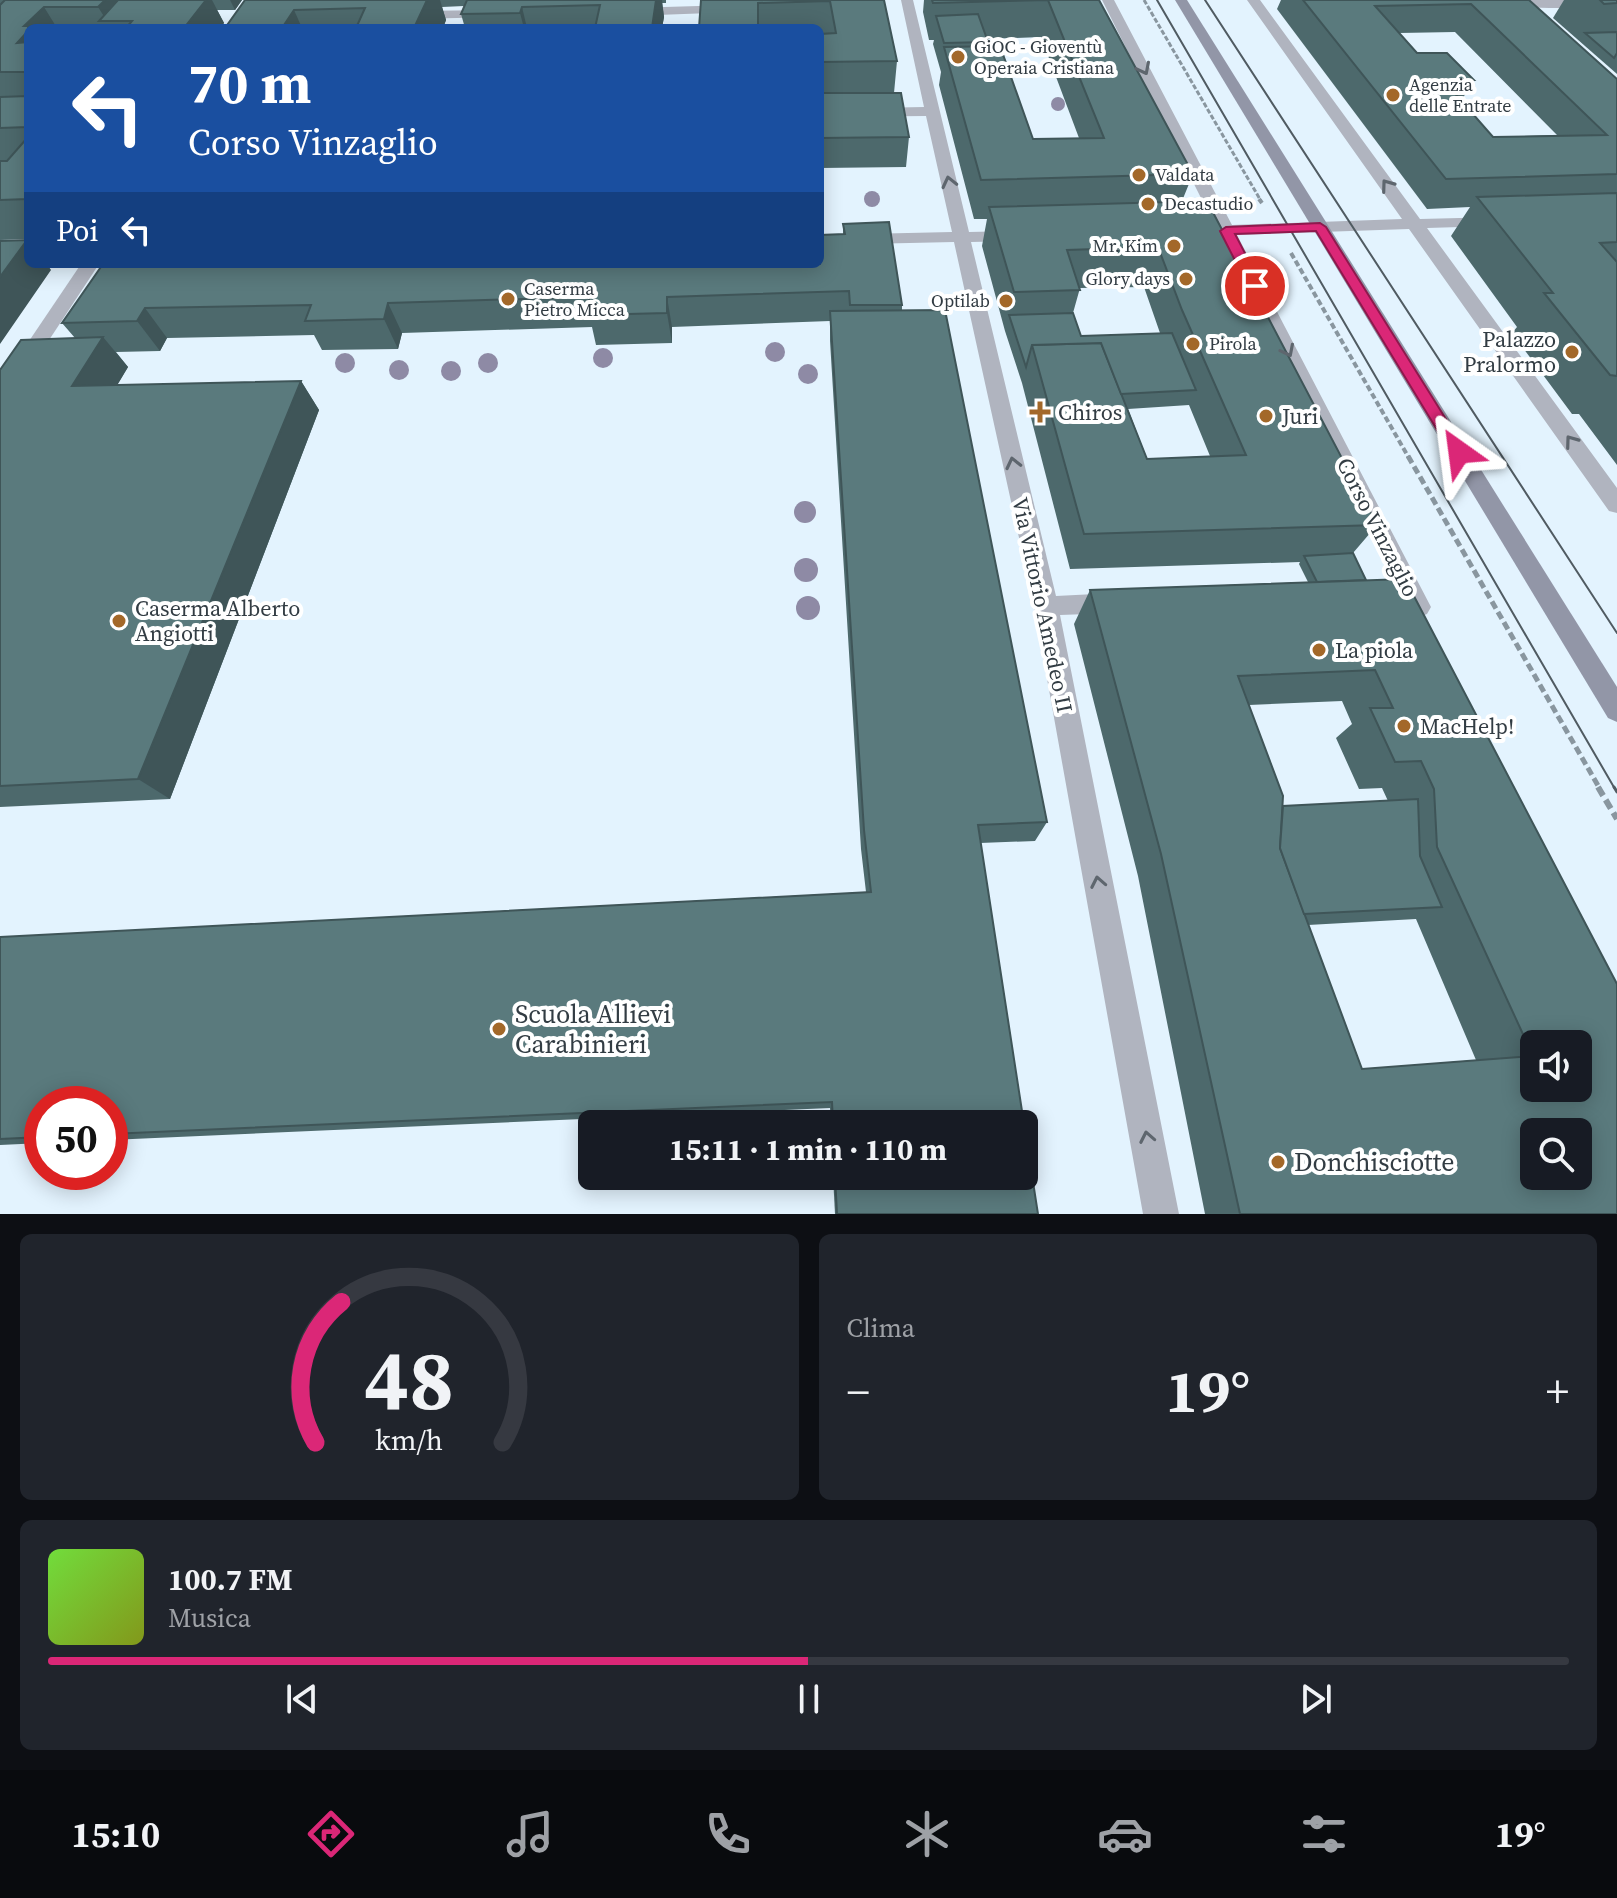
<!DOCTYPE html>
<html lang="it">
<head>
<meta charset="utf-8">
<style>
  :root { --surface:#171b24; --page:#20242c; --text:#f1f3f6; --muted:#9ea1a6; --line:#363941; --accent:#db2777 }
  body { margin:0; font-family:"Source Serif 4",serif; background:var(--page); color:var(--text); height:100vh; display:flex; flex-direction:column; font-size:30px; white-space:nowrap }
  * { box-sizing:border-box; margin:0 }
  p { font-size:26px; color:var(--muted) }
  .icon { flex:none; width:44px; height:44px; fill:none; stroke:currentColor; stroke-width:2; stroke-linecap:round; stroke-linejoin:round }
  .map { position:relative; height:1214px; overflow:hidden }
  .sheet { display:flex; flex-direction:column; gap:20px; padding:20px; background:#0d0f14; flex:1 }
  .sheet>* { flex:none }
  .hud { position:absolute; left:24px; top:24px; width:800px; height:244px; border-radius:12px; box-shadow:0 4px 20px #0003; background:#1a4fa0; color:#fff; overflow:hidden }
  .buttons { position:absolute; left:1520px; top:1030px; display:grid; gap:16px }
  .buttons a { display:grid; place-items:center; width:72px; height:72px; border-radius:12px; background:var(--surface); box-shadow:0 4px 20px #0003; font-size:40px }
  .speed { position:absolute; left:24px; top:1086px; display:flex; gap:16px; font-size:40px; font-weight:700; text-align:center }
  .speed>* { display:grid; place-content:center; width:104px; height:104px; border-radius:50%; background:var(--surface); box-shadow:0 4px 20px #0003; line-height:1 }
  .speed .limit { border:12px solid #d22; background:#fff; color:#111 }
  .pin { position:absolute; display:grid; place-items:center; width:68px; height:68px; color:#fff; margin:-34px; border:4px solid #fff; border-radius:50%; box-shadow:0 2px 8px #0007 }
  .me { position:absolute; width:88px; margin:-44px; rotate:329deg; stroke-linejoin:round; filter:drop-shadow(0 0 6px #0008) }
  .turn { display:flex; align-items:center; gap:28px; height:168px; padding:0 32px; font-size:36px }
  .turn .icon { width:104px; height:104px; stroke-width:2.5 }
  .turn b { display:block; font-size:56px; line-height:68px }
  .then { display:flex; align-items:center; height:76px; padding:0 32px; background:#0003; gap:16px; font-size:30px }
  .big { font-size:60px; font-weight:700; line-height:1.1 }
  .sheet .tile { flex:1; display:flex; flex-direction:column; justify-content:center; gap:12px; min-width:0; padding:0 28px; border-radius:12px; background:var(--page) }
  .sheet .dial { align-items:center; gap:0 }
  .dial svg { height:208px; overflow:visible; fill:none; stroke:var(--line); stroke-width:7; stroke-linecap:round; text-anchor:middle }
  .dial text { fill:var(--text); stroke:none }
  .song { display:flex; align-items:center; gap:24px }
  .cover { width:96px; height:96px; border-radius:12px; background:linear-gradient(135deg,hsl(100 70% 55%),hsl(70 70% 35%)) }
  .played { height:8px; border-radius:4px; background:linear-gradient(90deg,var(--accent) 50%,var(--line) 50%) }
  .keys { display:flex; justify-content:space-around; direction:ltr }
  .heat { display:flex; justify-content:space-between; align-items:center; font-size:44px; direction:ltr }
  .sheet .tiles { flex:1; display:grid; gap:20px; grid-template-columns:1fr 1fr }
  .tile:last-child { grid-column:span 2 }
  .trip { position:absolute; left:578px; top:1110px; width:460px; height:80px; border-radius:12px; background:var(--surface); box-shadow:0 4px 20px #0003; font-weight:700; line-height:80px; text-align:center }
  .dock { display:flex; height:128px; justify-content:space-around; align-items:center; background:#090b0e; color:var(--muted) }
  .dock .icon { width:56px; height:56px }
  .dock .selected { color:var(--accent) }
  .dock b { font-size:36px; color:var(--text) }
  .map>svg:first-child { display:block }
</style>
</head>
<body>
<div class="map">
<svg width="1617" height="1214" viewBox="0 0 1617 1214">
  <rect width="100%" height="100%" fill="#e3f3fe"/>
  <g fill="none" stroke-linecap="round" stroke-linejoin="round">
    <!-- path-far3 -->
    <polyline stroke="#89969f" stroke-width="3" stroke-dasharray="5 2" stroke-linecap="butt" points="1144,0 1261,201"/>
    <!-- path-far2 -->
    <g stroke="#89969f" stroke-width="4" stroke-dasharray="6 3" stroke-linecap="butt">
      <polyline points="1259,199 1262,203"/>
      <polyline points="1291,253 1409,458"/>
    </g>
    <!-- path-far1 -->
    <polyline stroke="#89969f" stroke-width="5" stroke-dasharray="8 4" stroke-linecap="butt" points="1408,456 1600,789"/>
    <!-- path -->
    <polyline stroke="#89969f" stroke-width="6" stroke-dasharray="10 5" stroke-linecap="butt" points="1598,787 1617,819"/>
    <!-- minor -->
    <g fill="#b0b4bf" fill-rule="evenodd">
      <polygon points="901,0 913,0 969,232 1014,231 1023,236 1014,241 971,242 1056,596 1115,593 1123,596 1127,603 1123,610 1115,613 1060,615 1179,1214 1143,1214 1034,606 954,242 820,245 820,235 952,232 926,116 820,117 820,109 924,107"/>
      <polygon points="1102,0 1114,0 1232,225 1402,219 1247,0 1260,0 1420,219 1499,217 1501,221 1499,225 1493,226 1427,228 1617,488 1617,513 1609,511 1409,229 1237,235 1431,607 1427,614 1419,617 1411,614 1220,236 1208,235 1205,231 1215,226"/>
      <path d="M1492,0H1617V7C1592,7 1508,12 1492,0Z"/>
      <polygon points="733,5 739,9 738,12 630,16 623,12 630,8"/>
      <polygon points="494,10 501,14 499,17 414,19 407,15 414,11"/>
      <polygon points="81,264 99,264 7,404 0,406 0,384"/>
    </g>
    <!-- secondary -->
    <polygon fill="#9296a7" fill-rule="evenodd" points="1175,0 1187,0 1617,687 1617,722 1608,718"/>
    <!-- tram-far1 -->
    <g stroke="#505b62" stroke-width="2">
      <polyline points="1157,0 1615,789"/>
      <polyline points="1205,0 1617,633"/>
    </g>
    <!-- tram -->
    <polyline stroke="#505b62" stroke-width="3" points="1614,787 1617,792"/>
  </g>
  <!-- trees -->
  <g fill="#8e8aa5">
    <circle cx="1058" cy="104" r="7"/>
    <circle cx="872" cy="199" r="8"/>
    <circle cx="775" cy="352" r="10"/>
    <circle cx="603" cy="358" r="10"/>
    <circle cx="345" cy="363" r="10"/>
    <circle cx="488" cy="363" r="10"/>
    <circle cx="399" cy="370" r="10"/>
    <circle cx="451" cy="371" r="10"/>
    <circle cx="808" cy="374" r="10"/>
    <circle cx="805" cy="512" r="11"/>
    <circle cx="806" cy="570" r="12"/>
    <circle cx="808" cy="608" r="12"/>
  </g>
  <!-- wall -->
  <g fill="#4d696c" fill-rule="evenodd">
    <polygon points="0,0 242,0 235,10 217,10 224,23 220,28 28,28 28,239 0,240"/>
    <polygon points="245,0 666,0 666,3 662,3 664,17 662,28 465,28 461,14 464,6 442,7 446,20 443,28 225,28"/>
    <polygon points="701,0 884,0 897,61 894,93 909,137 906,167 820,168 820,28 699,28"/>
    <path d="M924,0H1099L1193,174L1182,201L1377,525L1353,553L1617,1214H1205L1138,876L1074,624L1090,590L1308,582L1299,564L1300,562L1070,569L1022,383L1005,331L982,246L987,219H974L939,85L941,72L933,44L934,40H929L923,12ZM1041,37L1079,138L1033,139L988,46V42L987,39ZM1144,287L1160,333L1081,336L1073,313L1080,288ZM1189,405L1210,456L1147,459L1128,409ZM1342,701L1352,724L1336,738L1359,789L1382,788L1388,801L1283,806L1249,705ZM1416,919L1476,1060L1362,1069L1308,925Z"/>
    <path d="M1281,0H1529L1617,79V465L1579,414H1572L1512,333L1517,327L1451,236L1470,207L1427,209L1277,9ZM1455,32L1557,135L1493,137L1461,101L1474,80L1417,53L1399,33Z"/>
    <polygon points="1564,0 1617,0 1617,74 1553,18"/>
    <polygon points="843,224 902,305 902,310 1047,822 1035,841 980,843 1024,1124 831,1124 830,1108 110,1140 110,1104 42,1104 42,1143 0,1145 0,937 866,892 861,849 830,341 830,321 672,327 672,343 596,345 592,327 402,333 398,349 322,350 314,335 167,338 160,351 116,352 128,367 117,385 301,381 319,410 170,799 0,807 0,370 75,338 62,323 103,264 843,234"/>
    <polygon points="833,1176 1024,1176 1038,1214 835,1214"/>
  </g>
  <!-- shaded-wall -->
  <g fill="#3f5558">
    <polygon points="105,0 123,0 132,21 107,21 98,7"/>
    <polygon points="206,0 212,0 224,23 220,28 184,28"/>
    <polygon points="230,0 242,0 235,10"/>
    <polygon points="427,0 440,0 446,20 443,28 414,28"/>
    <polygon points="656,0 662,0 664,17 662,28 652,28"/>
    <polygon points="44,7 57,28 28,28 28,59 17,43 24,26"/>
    <polygon points="522,7 527,28 524,28 520,13"/>
    <polygon points="294,10 302,28 282,28"/>
    <polygon points="27,240 28,264 47,264 51,270 0,344 0,277"/>
    <polygon points="667,297 672,327 672,343 667,313"/>
    <polygon points="388,303 402,333 398,349 384,319"/>
    <polygon points="145,308 167,338 160,351 137,321"/>
    <polygon points="103,337 128,367 99,416 72,386"/>
    <polygon points="301,381 319,410 170,799 138,779"/>
  </g>
  <!-- building -->
  <g fill="#5a7a7d" stroke="#3f5558" stroke-width="2" fill-rule="evenodd">
    <polygon points="5,0 105,0 98,7 44,7 24,26 33,26 31,28 28,28 28,31 17,43 28,42 28,72 0,72 0,5"/>
    <polygon points="118,0 206,0 184,28 126,28 132,21 99,21"/>
    <polygon points="245,0 427,0 414,28 356,28 365,8 294,10 282,28 225,28"/>
    <polygon points="467,0 656,0 652,28 595,28 600,5 522,7 520,13 461,14"/>
    <polygon points="701,0 884,0 897,61 820,62 820,34 836,33 830,1 758,3 758,28 699,28"/>
    <polygon points="932,0 1099,0 1193,174 981,180 944,47 1000,46 1033,139 1104,138 1048,0 933,3"/>
    <path d="M1303,0H1529L1617,79V174L1446,179ZM1471,4L1607,135L1493,137L1444,81L1474,80L1447,53H1417L1375,6Z"/>
    <polygon points="1600,0 1617,0 1617,3 1604,4"/>
    <polygon points="978,14 988,42 944,43 936,16"/>
    <polygon points="1617,32 1617,53 1614,58 1585,33"/>
    <polygon points="820,93 901,93 909,137 820,138"/>
    <polygon points="28,96 28,127 0,128 0,97"/>
    <polygon points="28,137 28,199 0,200 0,161 7,161"/>
    <polygon points="1617,193 1617,242 1600,243 1617,262 1617,376 1610,375 1544,293 1553,293 1477,197"/>
    <polygon points="1207,201 1377,525 1084,534 1032,345 1101,343 1147,459 1246,455 1182,310 1158,247 1067,250 1080,290 1014,292 989,207"/>
    <polygon points="889,222 902,305 850,305 849,291 667,297 667,313 589,315 589,297 388,303 384,319 305,321 311,305 145,308 137,321 62,323 103,264 820,264 820,235 845,234 843,224"/>
    <polygon points="27,240 0,277 0,241"/>
    <polygon points="945,310 1047,822 978,825 1024,1124 833,1124 832,1102 110,1134 110,1104 42,1104 42,1137 0,1139 0,937 871,892 864,830 830,311"/>
    <polygon points="1073,313 1081,336 1172,333 1196,390 1121,394 1101,343 1032,345 1026,367 1009,315"/>
    <polygon points="103,337 72,386 301,381 138,779 0,786 0,370 21,340"/>
    <polygon points="1353,553 1366,580 1317,582 1304,556"/>
    <path d="M1405,579L1617,984V1214H1240L1161,854L1090,590ZM1375,670L1393,708H1370L1395,762L1421,761L1434,789L1437,847L1533,1056L1362,1069L1280,848L1283,796L1238,676ZM1534,1044H1578V1088H1534ZM1534,1132H1578V1176H1534Z"/>
    <polygon points="1418,799 1420,856 1442,907 1304,914 1280,848 1283,806"/>
    <polygon points="1024,1124 1038,1214 837,1214 835,1176 1024,1176"/>
  </g>
  <!-- one-way arrows -->
  <defs><path id="oneway-chevron" d="M-2-3.5L2.5 0L-2 3.5" fill="none" stroke-width="1.6" stroke-linecap="round" stroke-linejoin="round" transform="scale(2)"/></defs>
  <g stroke="#5e666e">
    <use href="#oneway-chevron" transform="translate(1144 69) rotate(63)"/>
    <use href="#oneway-chevron" transform="translate(949 182) rotate(-103)"/>
    <use href="#oneway-chevron" transform="translate(1387 185) rotate(-126)"/>
    <use href="#oneway-chevron" transform="translate(1288 351) rotate(63)"/>
    <use href="#oneway-chevron" transform="translate(1571 441) rotate(-126)"/>
    <use href="#oneway-chevron" transform="translate(1013 463) rotate(-103)"/>
    <use href="#oneway-chevron" transform="translate(1098 882) rotate(-101)"/>
    <use href="#oneway-chevron" transform="translate(1147 1137) rotate(-101)"/>
  </g>
  <!-- route -->
  <polygon fill="#db2777" stroke="#8e194d" stroke-width="2" points="1320,223 1326,227 1464,448 1464,456 1453,456 1316,231 1235,234 1262,286 1255,290 1248,286 1220,231 1226,227"/>
  <!-- markers -->
  <g fill="#a36829" stroke="#fff" stroke-width="3">
    <circle cx="958" cy="57" r="8"/>
    <circle cx="1393" cy="95" r="8"/>
    <circle cx="1139" cy="175" r="8"/>
    <circle cx="1148" cy="204" r="8"/>
    <circle cx="1174" cy="246" r="8"/>
    <circle cx="1186" cy="279" r="8"/>
    <circle cx="508" cy="299" r="8"/>
    <circle cx="1006" cy="301" r="8"/>
    <circle cx="1193" cy="344" r="8"/>
    <circle cx="1572" cy="352" r="8"/>
    <path d="M1036 400h8v8h8v8h-8v8h-8v-8h-8v-8h8z"/>
    <circle cx="1266" cy="416" r="8"/>
    <circle cx="119" cy="621" r="8"/>
    <circle cx="1319" cy="650" r="8"/>
    <circle cx="1404" cy="726" r="8"/>
    <circle cx="499" cy="1029" r="8"/>
    <circle cx="1278" cy="1162" r="8"/>
  </g>
  <g text-anchor="middle" stroke-width="8" stroke-linejoin="round" paint-order="stroke">
    <!-- far-poi labels -->
    <g font-size="18" fill="#323c43" stroke="#fff" text-anchor="start">
      <text x="974" y="53">GiOC - Gioventù<tspan x="974" dy="21">Operaia Cristiana</tspan></text>
      <text x="1409" y="91">Agenzia<tspan x="1409" dy="21">delle Entrate</tspan></text>
      <text x="1155" y="181">Valdata</text>
      <text x="1164" y="210">Decastudio</text>
      <text x="1158" y="252" text-anchor="end">Mr. Kim</text>
      <text x="1170" y="285" text-anchor="end">Glory days</text>
      <text x="524" y="295">Caserma<tspan x="524" dy="21">Pietro Micca</tspan></text>
      <text x="990" y="307" text-anchor="end">Optilab</text>
      <text x="1209" y="350">Pirola</text>
    </g>
    <!-- poi labels -->
    <g font-size="22" fill="#323c43" stroke="#fff" text-anchor="start">
      <text x="1556" y="347" text-anchor="end">Palazzo<tspan x="1556" dy="25">Pralormo</tspan></text>
      <text x="1058" y="420">Chiros</text>
      <text x="1282" y="424">Juri</text>
      <text x="135" y="616">Caserma Alberto<tspan x="135" dy="25">Angiotti</tspan></text>
      <text x="1335" y="658">La piola</text>
      <text x="1420" y="734">MacHelp!</text>
    </g>
    <!-- street labels -->
    <g font-size="22" fill="#323c43" stroke="#fff">
      <text transform="translate(1378 527) rotate(63)" y="8">Corso Vinzaglio</text>
      <text transform="translate(1043 605) rotate(78)" y="8">Via Vittorio Amedeo II</text>
    </g>
    <!-- near-poi labels -->
    <g font-size="26" fill="#323c43" stroke="#fff" text-anchor="start">
      <text x="515" y="1023">Scuola Allievi<tspan x="515" dy="30">Carabinieri</tspan></text>
      <text x="1294" y="1171">Donchisciotte</text>
    </g>
  </g>
</svg>
<div class="buttons">
<a><svg class="icon" aria-label="sound" viewBox="0 0 24 24"><path d="M4 9h4l5-4v14l-5-4H4zM17 9q2 3 0 6"/></svg></a>
<a><svg class="icon" aria-label="search" viewBox="0 0 24 24"><circle cx="10" cy="10" r="6"/><path d="M15 15l6 6"/></svg></a>
</div>
<div class="speed"><div class="limit">50</div></div>
<div class="pin" style="left:1255px;top:286px;background:#d93025"><svg class="icon" aria-label="arrive" viewBox="0 0 24 24"><path d="M6 21V4h12l-3 4 3 4H6"/></svg></div>
<svg class="me" style="left:1459px;top:452px" viewBox="-20 -20 40 40"><path d="M0-17L14 15 0 8-14 15z" fill="#db2777" stroke="#fff" stroke-width="4"/></svg>
<div class="trip">15:11 · 1 min · 110 m</div>
<div class="hud">
<div class="turn"><svg class="icon" aria-label="left" viewBox="0 0 24 24"><path d="M17 20v-9H6M10 6l-5 5 5 5"/></svg><div><b>70 m</b>Corso Vinzaglio</div></div>
<div class="then">Poi<svg class="icon" aria-label="left" viewBox="0 0 24 24"><path d="M17 20v-9H6M10 6l-5 5 5 5"/></svg></div>
</div>
</div>
<section class="sheet">
<div class="tiles">
<div class="tile dial"><svg viewBox="0 0 100 80">
<path d="M14 69A42 42 0 1 1 86 69"/>
<path d="M14 69A42 42 0 0 1 24 15" stroke="#db2777"/>
<text x="50" y="56" font-size="32" font-weight="700">48</text>
<text x="50" y="72" font-size="11">km/h</text>
</svg></div>
<div class="tile"><p>Clima</p>
<div class="heat"><a>−</a><b class="big">19°</b><a>+</a></div>
</div>
<div class="tile">
<div class="song"><i class="cover"></i><div><b>100.7 FM</b><p>Musica</p></div></div>
<div class="played"></div>
<div class="keys"><svg class="icon" aria-label="previous" viewBox="0 0 24 24"><path d="M18 5L8 12l10 7zM5 5v14"/></svg><svg class="icon" aria-label="pause" viewBox="0 0 24 24"><path d="M8 5v14M16 5v14"/></svg><svg class="icon" aria-label="next" viewBox="0 0 24 24"><path d="M6 5l10 7-10 7zM19 5v14"/></svg></div>
</div>
</div>
</section>
<nav class="dock">
<b>15:10</b>
<svg class="icon selected" aria-label="directions" viewBox="0 0 24 24"><path d="M12 3l9 9-9 9-9-9zM9 14v-3h6M13 9l2 2-2 2"/></svg>
<svg class="icon" aria-label="music" viewBox="0 0 24 24"><path d="M9 18V5l10-2v13"/><circle cx="6" cy="18" r="3"/><circle cx="16" cy="16" r="3"/></svg>
<svg class="icon" aria-label="phone" viewBox="0 0 24 24"><path d="M5 4h4l2 5-3 2q2 4 5 5l2-3 5 2v4C11 20 4 13 5 4z"/></svg>
<svg class="icon" aria-label="climate" viewBox="0 0 24 24"><path d="M12 3v18M4 7l16 10M4 17L20 7"/></svg>
<svg class="icon" aria-label="car" viewBox="0 0 24 24"><path d="M5 17H2v-5l4-1 3-4h7l3 4 3 1v5h-3M9 17h6M6 11h13"/><circle cx="7" cy="17" r="2"/><circle cx="17" cy="17" r="2"/></svg>
<svg class="icon" aria-label="filters" viewBox="0 0 24 24"><path d="M4 7h16M4 17h16"/><circle cx="9" cy="7" r="2"/><circle cx="15" cy="17" r="2"/></svg>
<b>19°</b>
</nav>
</body>
</html>
